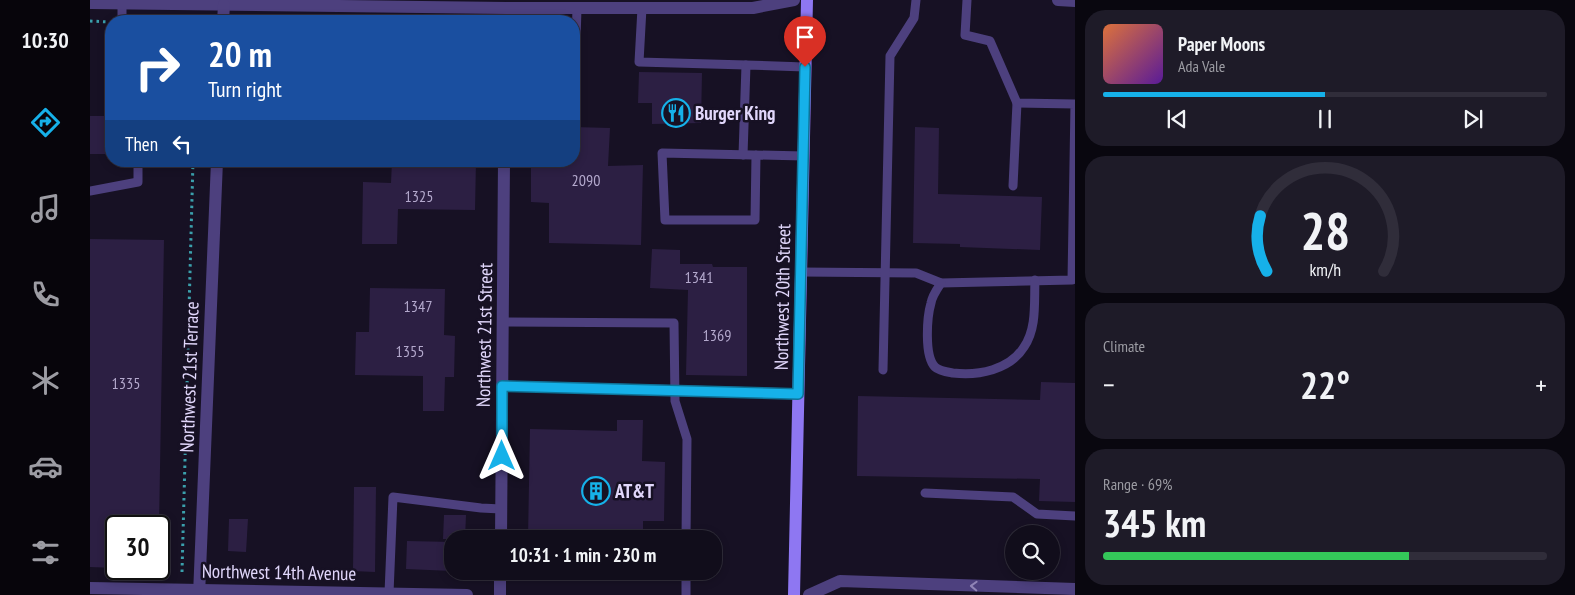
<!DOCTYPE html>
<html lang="en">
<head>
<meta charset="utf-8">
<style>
  :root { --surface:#110d1b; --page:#1e1b28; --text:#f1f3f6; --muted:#9c9ca3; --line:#302d3a; --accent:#16b1e9 }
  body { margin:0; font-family:"PT Sans Narrow",sans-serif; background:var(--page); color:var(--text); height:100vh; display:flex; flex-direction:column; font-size:19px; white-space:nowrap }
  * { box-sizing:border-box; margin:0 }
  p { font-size:16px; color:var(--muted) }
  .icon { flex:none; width:28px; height:28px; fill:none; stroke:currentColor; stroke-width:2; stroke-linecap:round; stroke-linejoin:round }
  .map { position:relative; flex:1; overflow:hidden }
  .panel { display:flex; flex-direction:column; gap:10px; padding:10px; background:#09070f; width:500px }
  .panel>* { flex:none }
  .top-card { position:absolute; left:15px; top:15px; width:475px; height:152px; border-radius:20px; box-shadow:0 2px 8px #0003,0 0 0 1px var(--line); background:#1a4fa0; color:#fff; overflow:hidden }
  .fabs { position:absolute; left:915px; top:525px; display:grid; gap:10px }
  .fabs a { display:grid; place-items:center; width:55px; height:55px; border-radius:50%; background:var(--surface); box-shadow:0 2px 8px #0003,0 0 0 1px var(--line); font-size:25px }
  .speed { position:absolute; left:15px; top:515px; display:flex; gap:10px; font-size:25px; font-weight:700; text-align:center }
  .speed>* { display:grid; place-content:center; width:65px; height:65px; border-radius:50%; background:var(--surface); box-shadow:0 2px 8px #0003,0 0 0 1px var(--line); line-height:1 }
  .speed .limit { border:2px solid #111; border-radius:8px; background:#fff; color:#111 }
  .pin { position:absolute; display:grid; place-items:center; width:42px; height:42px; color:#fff; margin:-51px -21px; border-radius:50% 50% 50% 0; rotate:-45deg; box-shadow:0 0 5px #0007 }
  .pin .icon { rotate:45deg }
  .me { position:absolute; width:55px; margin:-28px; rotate:0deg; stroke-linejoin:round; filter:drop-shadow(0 0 4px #0008) }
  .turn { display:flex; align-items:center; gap:18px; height:105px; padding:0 20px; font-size:22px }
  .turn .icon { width:65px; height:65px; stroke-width:2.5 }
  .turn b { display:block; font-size:35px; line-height:42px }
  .then { display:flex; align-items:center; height:48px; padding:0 20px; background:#0003; gap:10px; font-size:19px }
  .big { font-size:38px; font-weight:700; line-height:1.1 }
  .panel .widget { flex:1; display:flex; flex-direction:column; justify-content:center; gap:8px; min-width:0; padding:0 18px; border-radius:20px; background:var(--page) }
  .panel .dial { align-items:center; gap:0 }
  .dial svg { height:130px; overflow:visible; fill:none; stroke:var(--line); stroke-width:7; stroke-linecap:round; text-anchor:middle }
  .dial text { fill:var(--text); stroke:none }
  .song { display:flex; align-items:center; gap:15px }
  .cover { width:60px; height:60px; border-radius:8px; background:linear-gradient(135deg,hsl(20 70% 55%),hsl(270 70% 35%)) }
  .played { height:5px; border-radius:2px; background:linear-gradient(90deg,var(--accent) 50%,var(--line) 50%) }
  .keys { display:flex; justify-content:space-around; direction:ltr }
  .heat { display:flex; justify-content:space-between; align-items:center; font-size:28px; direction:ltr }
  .charge { height:8px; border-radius:4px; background:linear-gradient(90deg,#34c759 69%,var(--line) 0) }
  .trip { position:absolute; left:354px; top:530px; width:278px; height:50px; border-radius:20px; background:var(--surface); box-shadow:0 2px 8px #0003,0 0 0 1px var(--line); font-weight:700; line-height:50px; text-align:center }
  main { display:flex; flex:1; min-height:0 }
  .dock { display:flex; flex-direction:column; width:90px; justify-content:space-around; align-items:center; background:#07050b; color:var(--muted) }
  .dock .icon { width:35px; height:35px }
  .dock .on { color:var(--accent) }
  .dock b { font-size:22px; color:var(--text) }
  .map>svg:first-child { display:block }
</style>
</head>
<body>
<main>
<nav class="dock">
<b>10:30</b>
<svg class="icon on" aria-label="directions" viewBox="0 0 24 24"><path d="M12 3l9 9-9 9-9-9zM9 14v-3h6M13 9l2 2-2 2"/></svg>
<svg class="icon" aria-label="music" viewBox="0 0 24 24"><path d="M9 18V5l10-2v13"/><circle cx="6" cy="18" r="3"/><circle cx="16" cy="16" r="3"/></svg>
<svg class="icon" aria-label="phone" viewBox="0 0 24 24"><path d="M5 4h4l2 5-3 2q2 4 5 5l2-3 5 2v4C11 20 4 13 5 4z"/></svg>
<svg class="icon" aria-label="climate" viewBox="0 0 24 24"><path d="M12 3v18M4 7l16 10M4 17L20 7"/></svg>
<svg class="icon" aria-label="car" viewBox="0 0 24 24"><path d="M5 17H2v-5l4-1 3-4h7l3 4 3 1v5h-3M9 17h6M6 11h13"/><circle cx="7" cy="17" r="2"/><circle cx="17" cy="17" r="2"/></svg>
<svg class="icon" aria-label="filters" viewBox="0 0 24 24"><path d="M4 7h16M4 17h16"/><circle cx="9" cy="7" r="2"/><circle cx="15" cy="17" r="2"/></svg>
</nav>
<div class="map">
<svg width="985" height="595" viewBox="0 0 985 595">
  <rect width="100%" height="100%" fill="#171124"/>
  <!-- building -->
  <g fill="#2c1f43">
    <polygon points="549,72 612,73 611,123 562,124 562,103 548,103"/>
    <rect x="0" y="116" width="21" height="38"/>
    <polygon points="484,127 520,128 518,166 553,165 551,245 459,243 459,203 441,202 441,163 476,164 476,161 484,161"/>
    <polygon points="825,127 849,128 848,194 952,197 950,250 870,247 870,244 823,243"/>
    <polygon points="302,161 386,161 385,210 308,209 307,244 272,244 273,182 301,183"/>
    <polygon points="0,239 74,240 69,526 26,526 26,568 0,567"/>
    <polygon points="562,249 590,250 590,264 622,264 623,267 657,267 657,376 596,375 598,290 560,288"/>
    <polygon points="280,288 355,289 354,335 365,336 364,377 355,377 354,411 333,411 333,376 265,375 266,332 279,332"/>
    <polygon points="951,382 985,383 985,502 949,501 950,479 767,476 768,396 950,400"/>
    <polygon points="527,420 553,420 552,461 575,462 574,521 553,521 553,539 438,538 440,429 527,431"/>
    <polygon points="264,487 286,487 285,572 263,571"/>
    <polygon points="354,515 376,515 375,539 353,539"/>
    <polygon points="139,519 158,519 156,552 138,551"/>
    <polygon points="317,541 362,542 362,571 316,569"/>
  </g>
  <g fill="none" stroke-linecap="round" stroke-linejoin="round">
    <!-- path -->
    <g stroke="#3ba0ac" stroke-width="3" stroke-dasharray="2.5 4" stroke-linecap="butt">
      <polyline points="0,21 18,22"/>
      <polyline points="92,572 103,161"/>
    </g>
    <!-- service -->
    <g stroke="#4d407e" stroke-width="9">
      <polyline points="552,8 549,62 656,65"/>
      <polyline points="32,21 32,2"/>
      <polyline points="484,107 487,8"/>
      <polyline points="653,155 656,65 715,67"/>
      <polyline points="666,155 665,220 575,220 572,153 714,156"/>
      <polyline points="923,186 927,103"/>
      <polyline points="0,191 48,182 48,161"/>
      <polyline points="711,272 826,273 851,283 982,280 985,104 927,103 900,41 875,35 877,0"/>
      <path d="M851,283C847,289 842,296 841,303C837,317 834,356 845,367C849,371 857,372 863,373C888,376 920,370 934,347C947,328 944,303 945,280"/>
      <polyline points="413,322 584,323 585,401 597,439 596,539"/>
      <polyline points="793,370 800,56 824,18 826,0"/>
      <polyline points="412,385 708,393"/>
      <polyline points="835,493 923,497 947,514 985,516"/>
      <polyline points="299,593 303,497 391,508 411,509"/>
      <polyline points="596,595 596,571"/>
    </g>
    <!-- minor -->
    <g stroke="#4d407e" stroke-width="12">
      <polyline points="968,0 985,1"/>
      <polyline points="0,3 416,8 663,8 704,0"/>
      <polyline points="133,21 134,5"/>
      <polyline points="411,539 414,161"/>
      <polyline points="109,595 127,161"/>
      <polyline points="410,595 410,571"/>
    </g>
    <!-- tertiary -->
    <g stroke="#4d407e" stroke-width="12">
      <polyline points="0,588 377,595"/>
      <polyline points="719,595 750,581 985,589"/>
    </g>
    <!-- secondary -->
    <polyline stroke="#8e77f2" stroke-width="12" points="704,595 717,0"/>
  </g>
  <!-- one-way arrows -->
  <defs><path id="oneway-chevron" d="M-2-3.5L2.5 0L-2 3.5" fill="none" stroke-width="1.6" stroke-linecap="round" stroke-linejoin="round" transform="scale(1.25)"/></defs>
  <use stroke="#9084b6" href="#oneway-chevron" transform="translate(884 586) rotate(-178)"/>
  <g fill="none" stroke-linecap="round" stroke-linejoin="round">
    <defs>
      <polyline id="route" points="412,456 412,386 708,394 715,67"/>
    </defs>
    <!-- route casing -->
    <use href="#route" stroke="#0e7397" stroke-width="12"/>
    <!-- route -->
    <use href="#route" stroke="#16b1e9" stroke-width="9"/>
  </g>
  <!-- icons -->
  <defs>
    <symbol id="restaurant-ring" viewBox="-11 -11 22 22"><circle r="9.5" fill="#171124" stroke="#16b1e9" stroke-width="1.5"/><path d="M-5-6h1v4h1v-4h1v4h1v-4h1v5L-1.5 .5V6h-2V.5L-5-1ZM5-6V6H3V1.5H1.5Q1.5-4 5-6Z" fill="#16b1e9"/></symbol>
    <symbol id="building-ring" viewBox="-11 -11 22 22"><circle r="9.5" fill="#171124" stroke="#16b1e9" stroke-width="1.5"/><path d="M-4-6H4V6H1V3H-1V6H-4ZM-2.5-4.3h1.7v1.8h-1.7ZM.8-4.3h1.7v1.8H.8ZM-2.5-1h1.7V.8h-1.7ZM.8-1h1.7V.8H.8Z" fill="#16b1e9"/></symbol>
  </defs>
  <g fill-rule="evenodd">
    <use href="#restaurant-ring" x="570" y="97" width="32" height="32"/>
    <use href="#building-ring" x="490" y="475" width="32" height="32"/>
  </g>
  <g text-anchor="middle" stroke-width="5" stroke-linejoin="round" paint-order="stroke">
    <!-- number labels -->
    <g font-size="16" fill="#b4a9cd">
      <text x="496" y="186">2090</text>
      <text x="329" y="202">1325</text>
      <text x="609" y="283">1341</text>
      <text x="328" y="312">1347</text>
      <text x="627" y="341">1369</text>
      <text x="320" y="357">1355</text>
      <text x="36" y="389">1335</text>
    </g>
    <!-- poi labels -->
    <g font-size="19" font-weight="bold" fill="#e1d7fb" stroke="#171124" text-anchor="start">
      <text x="605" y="120">Burger King</text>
      <text x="525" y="498">AT&amp;T</text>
    </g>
    <!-- street labels -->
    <g font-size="19" fill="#e1d7fb" stroke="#171124">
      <text transform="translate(692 297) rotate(-89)" y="7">Northwest 20th Street</text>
      <text transform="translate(394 335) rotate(-89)" y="7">Northwest 21st Street</text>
      <text transform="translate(99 377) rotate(-88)" y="7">Northwest 21st Terrace</text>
      <text transform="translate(189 572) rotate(1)" y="7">Northwest 14th Avenue</text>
    </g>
  </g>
</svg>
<div class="fabs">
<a><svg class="icon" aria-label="search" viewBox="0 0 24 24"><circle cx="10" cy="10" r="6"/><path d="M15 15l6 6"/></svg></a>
</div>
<div class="speed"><div class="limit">30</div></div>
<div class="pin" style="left:715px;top:67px;background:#d93025"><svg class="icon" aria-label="arrive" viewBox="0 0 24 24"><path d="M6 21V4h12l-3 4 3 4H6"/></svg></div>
<svg class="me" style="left:412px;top:456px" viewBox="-20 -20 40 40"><path d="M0-17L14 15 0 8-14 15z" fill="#16b1e9" stroke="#fff" stroke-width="4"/></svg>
<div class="trip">10:31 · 1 min · 230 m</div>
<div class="top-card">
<div class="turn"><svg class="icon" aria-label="right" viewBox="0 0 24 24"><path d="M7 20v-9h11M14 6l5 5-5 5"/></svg><div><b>20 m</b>Turn right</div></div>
<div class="then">Then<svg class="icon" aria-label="left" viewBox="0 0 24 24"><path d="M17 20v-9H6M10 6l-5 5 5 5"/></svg></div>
</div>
</div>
<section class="panel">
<div class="widget">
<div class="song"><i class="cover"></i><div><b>Paper Moons</b><p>Ada Vale</p></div></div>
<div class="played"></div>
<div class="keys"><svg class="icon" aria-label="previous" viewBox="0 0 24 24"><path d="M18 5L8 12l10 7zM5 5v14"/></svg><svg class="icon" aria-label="pause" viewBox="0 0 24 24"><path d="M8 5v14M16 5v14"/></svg><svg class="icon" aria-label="next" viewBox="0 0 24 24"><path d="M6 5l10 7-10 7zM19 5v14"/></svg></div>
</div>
<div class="widget dial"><svg viewBox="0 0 100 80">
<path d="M14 69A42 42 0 1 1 86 69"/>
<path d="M14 69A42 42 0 0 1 10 35" stroke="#16b1e9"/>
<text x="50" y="56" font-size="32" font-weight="700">28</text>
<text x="50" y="72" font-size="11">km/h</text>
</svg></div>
<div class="widget"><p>Climate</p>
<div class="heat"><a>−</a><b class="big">22°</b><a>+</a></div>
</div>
<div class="widget"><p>Range · 69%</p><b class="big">345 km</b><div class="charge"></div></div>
</section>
</main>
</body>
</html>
